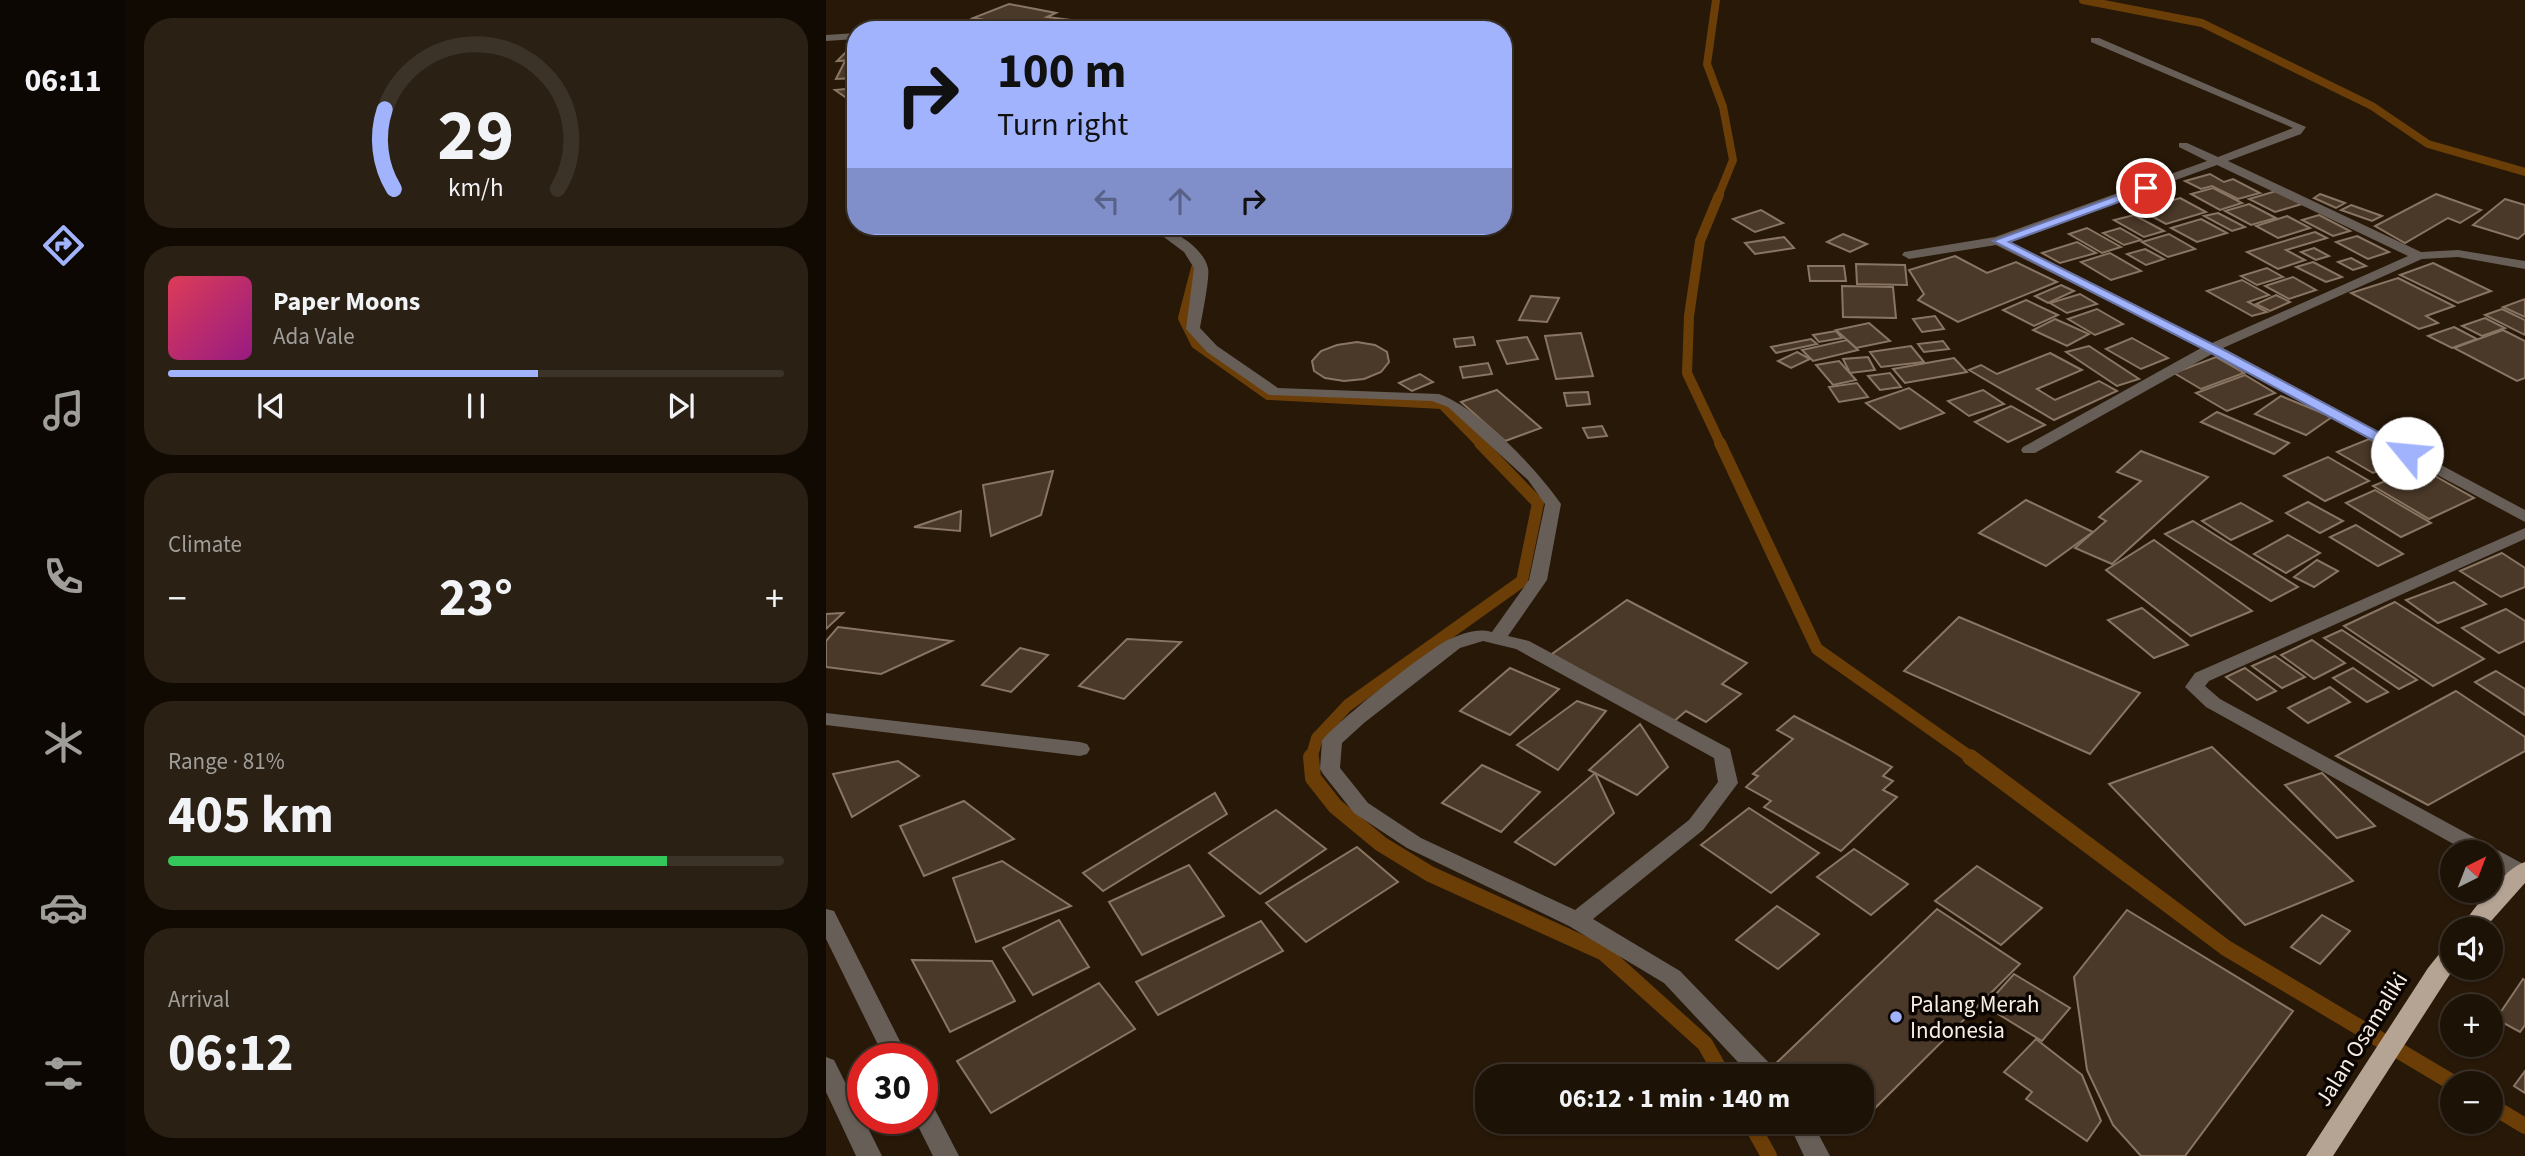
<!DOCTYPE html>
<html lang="en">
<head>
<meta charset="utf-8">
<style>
  :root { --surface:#1d1206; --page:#2a2014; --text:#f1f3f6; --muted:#a09e9b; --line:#3b3228; --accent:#a1b3fd }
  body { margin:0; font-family:"Source Sans 3",sans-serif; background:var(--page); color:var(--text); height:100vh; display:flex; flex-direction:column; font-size:26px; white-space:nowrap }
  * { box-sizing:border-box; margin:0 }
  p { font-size:23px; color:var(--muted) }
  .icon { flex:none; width:38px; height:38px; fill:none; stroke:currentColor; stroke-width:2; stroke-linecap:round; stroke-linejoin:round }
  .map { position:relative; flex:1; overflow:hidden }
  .details { display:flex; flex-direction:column; gap:18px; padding:18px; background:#100a03; width:700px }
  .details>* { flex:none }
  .banner { position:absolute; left:21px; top:21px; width:665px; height:214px; border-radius:28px; box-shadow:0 2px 5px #0004,0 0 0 2px var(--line); background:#a1b3fd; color:#111; overflow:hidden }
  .needle { width:46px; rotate:42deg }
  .fabs { position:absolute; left:1614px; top:840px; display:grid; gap:14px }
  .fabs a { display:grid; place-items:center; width:63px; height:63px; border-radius:50%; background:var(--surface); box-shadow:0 2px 5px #0004,0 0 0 2px var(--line); font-size:35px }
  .speed { position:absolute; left:21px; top:1043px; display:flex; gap:14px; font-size:35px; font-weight:700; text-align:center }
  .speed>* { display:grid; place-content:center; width:91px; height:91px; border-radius:50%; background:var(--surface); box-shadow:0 2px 5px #0004,0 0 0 2px var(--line); line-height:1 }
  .speed .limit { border:10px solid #d22; background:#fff; color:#111 }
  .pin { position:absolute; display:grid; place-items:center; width:60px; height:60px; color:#fff; margin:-30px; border:4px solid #fff; border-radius:50%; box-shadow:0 2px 7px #0007 }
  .me { position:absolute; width:77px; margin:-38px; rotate:298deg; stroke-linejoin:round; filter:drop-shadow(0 0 5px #0008) }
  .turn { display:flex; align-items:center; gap:24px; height:147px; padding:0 35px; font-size:32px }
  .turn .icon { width:91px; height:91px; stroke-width:2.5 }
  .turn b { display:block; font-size:49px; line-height:60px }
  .lanes { display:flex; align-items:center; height:66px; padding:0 35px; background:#0003; justify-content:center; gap:35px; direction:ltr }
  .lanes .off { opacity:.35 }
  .big { font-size:52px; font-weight:700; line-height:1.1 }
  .details .widget { flex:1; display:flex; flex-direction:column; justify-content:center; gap:10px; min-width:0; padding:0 24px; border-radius:28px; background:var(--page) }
  .details .dial { align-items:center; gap:0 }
  .dial svg { height:182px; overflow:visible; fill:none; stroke:var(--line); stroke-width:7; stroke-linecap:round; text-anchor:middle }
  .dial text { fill:var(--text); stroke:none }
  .song { display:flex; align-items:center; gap:21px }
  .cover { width:84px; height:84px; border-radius:10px; background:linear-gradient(135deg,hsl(350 70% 55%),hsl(310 70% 35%)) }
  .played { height:7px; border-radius:4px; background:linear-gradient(90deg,var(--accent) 60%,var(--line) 60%) }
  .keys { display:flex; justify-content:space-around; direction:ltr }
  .heat { display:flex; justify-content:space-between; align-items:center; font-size:38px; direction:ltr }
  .charge { height:10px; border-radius:5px; background:linear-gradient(90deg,#34c759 81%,var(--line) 0) }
  .trip { position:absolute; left:649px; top:1064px; width:399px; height:70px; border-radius:28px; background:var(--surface); box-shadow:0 2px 5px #0004,0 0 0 2px var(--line); font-weight:700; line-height:70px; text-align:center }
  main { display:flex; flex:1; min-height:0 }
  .menu { display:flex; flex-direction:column; width:126px; justify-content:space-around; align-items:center; background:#0c0702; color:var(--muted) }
  .menu .icon { width:49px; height:49px }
  .menu .current { color:var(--accent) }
  .menu b { font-size:32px; color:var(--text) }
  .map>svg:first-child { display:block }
</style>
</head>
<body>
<main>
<nav class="menu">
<b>06:11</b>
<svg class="icon current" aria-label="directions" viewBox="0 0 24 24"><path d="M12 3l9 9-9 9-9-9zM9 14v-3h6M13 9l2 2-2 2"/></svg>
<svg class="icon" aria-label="music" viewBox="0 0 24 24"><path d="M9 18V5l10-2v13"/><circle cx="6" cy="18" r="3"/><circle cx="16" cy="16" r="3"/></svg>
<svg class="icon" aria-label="phone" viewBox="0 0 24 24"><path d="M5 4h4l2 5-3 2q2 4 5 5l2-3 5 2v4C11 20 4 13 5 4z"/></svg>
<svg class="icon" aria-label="climate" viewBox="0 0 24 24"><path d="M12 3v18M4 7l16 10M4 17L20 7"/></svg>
<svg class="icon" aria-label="car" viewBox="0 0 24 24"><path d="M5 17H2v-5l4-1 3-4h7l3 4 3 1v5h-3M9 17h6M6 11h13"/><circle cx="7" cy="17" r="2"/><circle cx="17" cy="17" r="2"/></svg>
<svg class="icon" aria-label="filters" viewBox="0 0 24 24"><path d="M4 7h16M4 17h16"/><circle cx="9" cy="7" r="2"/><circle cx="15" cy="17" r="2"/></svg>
</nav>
<section class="details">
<div class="widget dial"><svg viewBox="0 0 100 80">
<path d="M14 69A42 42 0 1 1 86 69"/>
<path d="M14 69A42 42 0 0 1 10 34" stroke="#a1b3fd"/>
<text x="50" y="56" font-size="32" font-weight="700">29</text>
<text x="50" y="72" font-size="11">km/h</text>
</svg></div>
<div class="widget">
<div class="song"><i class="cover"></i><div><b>Paper Moons</b><p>Ada Vale</p></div></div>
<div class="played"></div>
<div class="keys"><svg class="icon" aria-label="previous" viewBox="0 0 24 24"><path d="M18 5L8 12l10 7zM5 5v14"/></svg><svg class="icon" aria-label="pause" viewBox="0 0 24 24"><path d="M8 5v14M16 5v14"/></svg><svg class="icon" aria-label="next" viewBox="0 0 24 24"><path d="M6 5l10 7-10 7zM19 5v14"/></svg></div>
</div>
<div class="widget"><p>Climate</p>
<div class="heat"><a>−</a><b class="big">23°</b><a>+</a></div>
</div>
<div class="widget"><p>Range · 81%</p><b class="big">405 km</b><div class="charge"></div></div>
<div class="widget"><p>Arrival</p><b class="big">06:12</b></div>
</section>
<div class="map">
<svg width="1699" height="1156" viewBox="0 0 1699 1156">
  <rect width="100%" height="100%" fill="#271808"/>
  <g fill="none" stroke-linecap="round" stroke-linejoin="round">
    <!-- stream-far3 -->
    <g stroke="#6c3e07" stroke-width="8">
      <polyline points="890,0 881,64 897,107 907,160 892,197"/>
      <polyline points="1257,0 1376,23 1546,106 1602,144 1699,172"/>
    </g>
    <!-- stream-far2 -->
    <g stroke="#6c3e07" stroke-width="10">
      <polyline points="893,195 874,241 863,316 861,373 895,445"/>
      <polyline points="370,268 357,318 370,344 442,395 616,404 656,445"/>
    </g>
    <!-- stream-far1 -->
    <g stroke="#6c3e07" stroke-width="12">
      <polyline points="894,443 991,649 1147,759"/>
      <polyline points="485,759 491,738 522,705 696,581 712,503 654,443"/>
    </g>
    <!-- stream -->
    <g stroke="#6c3e07" stroke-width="16">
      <polyline points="485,757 487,778 509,806 555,844 604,874 778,953 879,1044 897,1076"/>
      <polyline points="1144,757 1400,948 1627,1083"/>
      <polyline points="1664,1105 1699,1126"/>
      <polyline points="924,1122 943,1156"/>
    </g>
  </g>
  <!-- building -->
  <g fill="#4a3828" stroke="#897563" stroke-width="2">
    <polygon points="183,4 230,13 221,17 246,20 230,28 207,24 201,27 147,18"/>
    <polygon points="21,51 30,51 30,60 11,61"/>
    <polygon points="30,62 30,78 10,79 18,63"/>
    <polygon points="30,88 30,98 22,99 9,90"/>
    <polygon points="1384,174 1398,182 1407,179 1434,193 1412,199 1386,186 1375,189 1359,181"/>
    <polygon points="1387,188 1416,203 1394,210 1365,194"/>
    <polygon points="1450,191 1476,204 1449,212 1423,199"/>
    <polygon points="1494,194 1519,203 1510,208 1488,198"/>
    <polygon points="1610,194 1655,210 1634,223 1622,218 1579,243 1549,226"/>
    <polygon points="1354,198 1380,212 1340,224 1314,210"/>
    <polygon points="1679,199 1699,205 1699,233 1692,239 1647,225"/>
    <polygon points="1423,204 1450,218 1425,225 1399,211"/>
    <polygon points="1525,205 1556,216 1546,221 1515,210"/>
    <polygon points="935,210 957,223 929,232 907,219"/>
    <polygon points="1392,213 1419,227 1406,231 1378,216"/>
    <polygon points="1308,215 1338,231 1318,237 1288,220"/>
    <polygon points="1493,215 1524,231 1507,236 1476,220"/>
    <polygon points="1461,216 1484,228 1452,238 1430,226"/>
    <polygon points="1375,219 1401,233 1371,242 1345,228"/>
    <polygon points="1261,228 1295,247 1276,253 1243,234"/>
    <polygon points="1294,228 1315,240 1298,245 1277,233"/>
    <polygon points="1489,232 1501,238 1460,250 1479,260 1452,269 1421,252"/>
    <polygon points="1017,234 1041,244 1024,252 1001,242"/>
    <polygon points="1343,234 1369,249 1342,257 1316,242"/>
    <polygon points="1531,236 1563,252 1542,259 1510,242"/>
    <polygon points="958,237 968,248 929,254 919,243"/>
    <polygon points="1251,242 1270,253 1234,263 1216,253"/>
    <polygon points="1488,248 1503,256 1490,260 1475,252"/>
    <polygon points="1319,249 1338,259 1320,265 1301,254"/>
    <polygon points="1284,253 1315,271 1285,280 1255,262"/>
    <polygon points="1129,256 1161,273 1190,262 1231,282 1132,322 1092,300 1098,294 1083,270"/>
    <polygon points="1525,258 1540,266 1527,270 1512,262"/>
    <polygon points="1487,262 1516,277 1500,282 1470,267"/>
    <polygon points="1607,263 1665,291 1632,303 1574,275"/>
    <polygon points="1030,264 1079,265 1081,285 1031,284"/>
    <polygon points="982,266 1018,266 1020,281 984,281"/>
    <polygon points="1441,268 1457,277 1431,285 1415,276"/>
    <polygon points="1467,277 1490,290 1463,299 1439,286"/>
    <polygon points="1572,278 1628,306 1600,316 1612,323 1593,329 1525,293"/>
    <polygon points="1416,280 1443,295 1422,302 1441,312 1426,316 1381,291"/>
    <polygon points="1235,285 1248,291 1222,303 1209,296"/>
    <polygon points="1016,286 1067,287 1070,318 1017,317"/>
    <polygon points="1254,294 1271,304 1241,313 1224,303"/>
    <polygon points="1450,295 1464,302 1444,311 1430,304"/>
    <polygon points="705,296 733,298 721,322 693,320"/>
    <polygon points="1699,299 1699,317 1677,307"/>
    <polygon points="1200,300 1232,315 1208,326 1177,310"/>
    <polygon points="1271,309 1297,324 1269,335 1242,319"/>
    <polygon points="1676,309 1699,320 1699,335 1659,315"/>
    <polygon points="1109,316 1118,329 1096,332 1087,319"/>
    <polygon points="1659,318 1679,328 1656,336 1636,326"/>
    <polygon points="1229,319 1263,334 1241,346 1207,330"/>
    <polygon points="1043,323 1064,341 1030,348 1010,330"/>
    <polygon points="1628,327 1651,339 1626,348 1602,336"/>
    <polygon points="1677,330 1699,341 1699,378 1691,381 1628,348"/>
    <polygon points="1010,331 1016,338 993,342 987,335"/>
    <polygon points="755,333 767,376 730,379 719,336"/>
    <polygon points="647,337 649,345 630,347 628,339"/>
    <polygon points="701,337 712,359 681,364 671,341"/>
    <polygon points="1306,338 1342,358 1315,369 1280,349"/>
    <polygon points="985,339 991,344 950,353 945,347"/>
    <polygon points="1021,340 1032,350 987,361 976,350"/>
    <polygon points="1117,341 1123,349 1098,352 1092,344"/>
    <polygon points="531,342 549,345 561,352 563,362 555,372 538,379 518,381 499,378 488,371 486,361 495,351 511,345"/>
    <polygon points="1085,346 1098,362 1055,367 1044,352"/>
    <polygon points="1263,346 1313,379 1291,386 1240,352"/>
    <polygon points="971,352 984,359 965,368 952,361"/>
    <polygon points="1224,353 1256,370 1211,389 1229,400 1273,381 1291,391 1228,420 1143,370 1155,365 1171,374"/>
    <polygon points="1042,357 1049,370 1024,373 1017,359"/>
    <polygon points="1390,357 1418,373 1375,389 1348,373"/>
    <polygon points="1128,358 1141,372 1079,383 1067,369"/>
    <polygon points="1013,361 1030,380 1007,385 990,365"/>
    <polygon points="662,363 666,374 637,378 634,367"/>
    <polygon points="1064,373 1075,387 1054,390 1042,376"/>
    <polygon points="594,374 607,382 586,391 573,383"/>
    <polygon points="1419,375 1449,393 1401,411 1370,393"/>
    <polygon points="1031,383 1042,397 1013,402 1003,387"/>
    <polygon points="1083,388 1118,413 1074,429 1040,403"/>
    <polygon points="671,390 715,428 679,441 635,402"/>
    <polygon points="1157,390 1178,404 1143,416 1122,401"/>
    <polygon points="762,392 764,404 741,406 738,393"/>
    <polygon points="1455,396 1506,417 1480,435 1429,414"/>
    <polygon points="1185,406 1219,425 1182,442 1149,422"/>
    <polygon points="1391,412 1463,443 1448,454 1375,422"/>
    <polygon points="776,426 781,436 762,438 757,428"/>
    <polygon points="1543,439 1579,459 1547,473 1511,452"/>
    <polygon points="1315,451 1382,477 1286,564 1249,548 1280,521 1273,517 1315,481 1291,472"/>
    <polygon points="1502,457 1543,481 1499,501 1458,476"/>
    <polygon points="1593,467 1648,498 1603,519 1547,486"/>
    <polygon points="227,471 215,515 165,536 157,485"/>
    <polygon points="1549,490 1605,523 1575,537 1520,503"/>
    <polygon points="1200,500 1267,532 1220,566 1153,533"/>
    <polygon points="1482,502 1517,521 1494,533 1460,513"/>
    <polygon points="1415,503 1446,521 1405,540 1376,521"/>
    <polygon points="135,511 134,531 88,527"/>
    <polygon points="1367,521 1472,587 1445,601 1339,534"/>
    <polygon points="1530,525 1577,554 1552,566 1504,537"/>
    <polygon points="1462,535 1494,553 1460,573 1428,554"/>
    <polygon points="1328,540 1426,611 1365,636 1280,570"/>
    <polygon points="1676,553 1699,568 1699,587 1675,597 1634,571"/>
    <polygon points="1491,560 1512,571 1488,587 1468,577"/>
    <polygon points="1628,582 1660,604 1612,623 1580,600"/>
    <polygon points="801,600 921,663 896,684 915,694 880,722 860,711 847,722 726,654"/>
    <polygon points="1569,602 1658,659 1607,686 1518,626"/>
    <polygon points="1316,608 1362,645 1328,658 1282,620"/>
    <polygon points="1680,609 1699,621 1699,641 1673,653 1636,628"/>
    <polygon points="17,613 0,629 0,614"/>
    <polygon points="1133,617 1314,693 1264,754 1078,671"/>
    <polygon points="12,627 126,641 55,674 0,667 0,641"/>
    <polygon points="1516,630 1591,680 1573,689 1498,638"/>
    <polygon points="301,639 355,642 298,699 253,686"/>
    <polygon points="1486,640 1519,663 1488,679 1455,655"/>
    <polygon points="194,648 222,655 185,692 156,685"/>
    <polygon points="1449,656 1479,677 1456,688 1426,666"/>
    <polygon points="684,668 733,689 684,735 634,711"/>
    <polygon points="1419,668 1450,691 1431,700 1400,677"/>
    <polygon points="1527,668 1562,692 1541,702 1507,678"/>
    <polygon points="1670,671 1699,689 1699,715 1649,682"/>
    <polygon points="1504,687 1524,702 1482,723 1462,708"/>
    <polygon points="1630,691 1699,737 1699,751 1602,805 1510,756"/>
    <polygon points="751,701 780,711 732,770 691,745"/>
    <polygon points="968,716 1066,767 1057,776 1067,781 1057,790 1071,797 1015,851 938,807 945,801 920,787 932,776 927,774 967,739 951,730"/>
    <polygon points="814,724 842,767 811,795 763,770"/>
    <polygon points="1386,747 1527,881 1419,925 1283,784"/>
    <polygon points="72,761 93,776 26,817 7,774"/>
    <polygon points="656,765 714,792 675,832 616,803"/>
    <polygon points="769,773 788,813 729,865 689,842"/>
    <polygon points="1496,773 1549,826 1511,838 1459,785"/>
    <polygon points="389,793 401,814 277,891 257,873"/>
    <polygon points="138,801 188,839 98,876 74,826"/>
    <polygon points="923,808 993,853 945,893 875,845"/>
    <polygon points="450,810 500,849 434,894 383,853"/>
    <polygon points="531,847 572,882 480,942 440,903"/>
    <polygon points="1028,849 1082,884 1045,915 991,877"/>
    <polygon points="176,861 245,906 150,942 127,878"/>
    <polygon points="363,865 398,916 316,955 283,902"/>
    <polygon points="1151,866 1216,908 1175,945 1109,901"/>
    <polygon points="951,906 993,934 952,969 910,940"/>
    <polygon points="1111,909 1194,964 1036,1121 1036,1076 952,1076 943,1070"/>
    <polygon points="1301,910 1467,1011 1359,1156 1315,1156 1287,1125 1261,1070 1248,977"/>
    <polygon points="1496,915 1524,931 1494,964 1465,947"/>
    <polygon points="233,920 263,967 207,995 177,948"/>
    <polygon points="435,921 457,951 332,1015 310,982"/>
    <polygon points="86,960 166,961 189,1001 124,1032"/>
    <polygon points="1188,974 1244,1008 1216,1041 1159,1006"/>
    <polygon points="1697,979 1699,980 1699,1025 1694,1032 1670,1019"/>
    <polygon points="273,983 309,1029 165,1113 131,1061"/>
    <polygon points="1210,1039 1256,1075 1275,1121 1261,1141 1200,1099 1206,1092 1178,1072"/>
    <polygon points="1699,1071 1699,1093 1688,1086"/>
  </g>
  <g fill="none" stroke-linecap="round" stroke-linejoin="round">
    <!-- minor -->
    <g fill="#675e57" fill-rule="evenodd">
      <polygon points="145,24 168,30 110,30"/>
      <polygon points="30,33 30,39 0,41 0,35"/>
      <path d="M1265,38H1273L1480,127L1475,134L1402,161L1595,252L1632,250L1699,261V269L1632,257L1596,259L1397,348L1699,510V522L1386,354L1209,453H1197L1195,450L1197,447L1375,348L1170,245L1083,259L1076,255L1078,252L1169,237L1381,161L1353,147V143H1361L1392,157L1467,128L1265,42ZM1391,165L1582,256L1386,343L1183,241Z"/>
      <path d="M323,226C343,226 377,246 382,268C384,278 376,316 374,328L391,346L452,388L613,394C654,409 710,468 735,504L721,580L682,636L703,641L904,749L912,783L877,830L767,919L854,971L949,1069L952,1076H925L838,983L743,926L581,848L528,813L497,774L494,769L496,741C506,725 606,646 624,639C638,633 652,628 666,632L703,580L719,504L702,480L622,407L606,401L443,395L381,352L360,329L368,268L358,252ZM657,641L690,649L888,758L892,782L863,820L749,910L595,838L542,803L514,768L516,743L538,723L634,648Z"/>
      <polygon points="1699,528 1699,539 1383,681 1379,686 1394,699 1699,865 1699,880 1688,879 1664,865 1664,852 1642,852 1380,707 1359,687 1369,673"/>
      <polygon points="0,713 254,742 261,744 264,749 261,754 254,756 0,725"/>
      <polygon points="0,909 8,911 83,1059 59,1059 0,939"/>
      <polygon points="0,1057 8,1060 56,1156 30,1156 0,1092"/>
      <polygon points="96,1099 105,1102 133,1156 107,1156 88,1118 96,1118"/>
      <polygon points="962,1122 986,1122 1004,1156 978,1156"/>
    </g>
    <!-- major -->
    <g fill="#b5a393" fill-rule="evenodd">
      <path d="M1699,862V883L1658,929H1635C1644,911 1679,868 1699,862Z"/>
      <polygon points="1626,945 1626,968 1628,968 1507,1156 1480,1156 1602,968 1618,948"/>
    </g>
  </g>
  <!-- route -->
  <polygon fill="#a1b3fd" stroke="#6974a4" stroke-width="2" points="1320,185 1325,188 1323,191 1183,242 1402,352 1586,450 1588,453 1586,456 1576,456 1393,357 1167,241"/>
  <!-- markers -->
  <circle fill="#a1b3fd" stroke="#0b0502" stroke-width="2.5" cx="1070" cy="1017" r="7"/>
  <g text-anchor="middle" stroke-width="7" stroke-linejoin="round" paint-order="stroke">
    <!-- near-poi labels -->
    <g font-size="23" fill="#f8ede3" stroke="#0b0502" text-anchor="start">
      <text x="1084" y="1012">Palang Merah<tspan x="1084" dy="26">Indonesia</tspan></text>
    </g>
    <!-- near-street labels -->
    <g font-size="23" fill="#f8ede3" stroke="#0b0502">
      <text transform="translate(1535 1039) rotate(-58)" y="8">Jalan Osamaliki</text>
    </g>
  </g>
</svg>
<div class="fabs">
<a><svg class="needle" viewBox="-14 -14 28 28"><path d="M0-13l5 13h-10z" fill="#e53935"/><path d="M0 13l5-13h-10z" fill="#a09e9b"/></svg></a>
<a><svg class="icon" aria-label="sound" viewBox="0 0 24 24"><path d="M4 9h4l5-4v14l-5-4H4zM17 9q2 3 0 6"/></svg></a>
<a>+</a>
<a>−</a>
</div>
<div class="speed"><div class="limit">30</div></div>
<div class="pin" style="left:1320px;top:188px;background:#d93025"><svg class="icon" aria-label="arrive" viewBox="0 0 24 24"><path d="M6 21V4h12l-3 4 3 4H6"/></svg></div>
<svg class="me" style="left:1581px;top:453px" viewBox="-20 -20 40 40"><circle r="19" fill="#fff"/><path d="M0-13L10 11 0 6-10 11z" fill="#a1b3fd"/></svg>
<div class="trip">06:12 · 1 min · 140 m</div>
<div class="banner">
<div class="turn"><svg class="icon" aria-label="right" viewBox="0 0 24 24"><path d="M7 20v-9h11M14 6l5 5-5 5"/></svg><div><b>100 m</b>Turn right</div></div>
<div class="lanes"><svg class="icon off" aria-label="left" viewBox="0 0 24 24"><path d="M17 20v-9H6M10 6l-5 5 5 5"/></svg><svg class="icon off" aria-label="ahead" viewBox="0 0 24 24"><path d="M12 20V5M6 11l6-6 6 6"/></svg><svg class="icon" aria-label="right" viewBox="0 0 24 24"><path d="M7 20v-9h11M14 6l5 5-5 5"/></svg></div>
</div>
</div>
</main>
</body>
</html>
